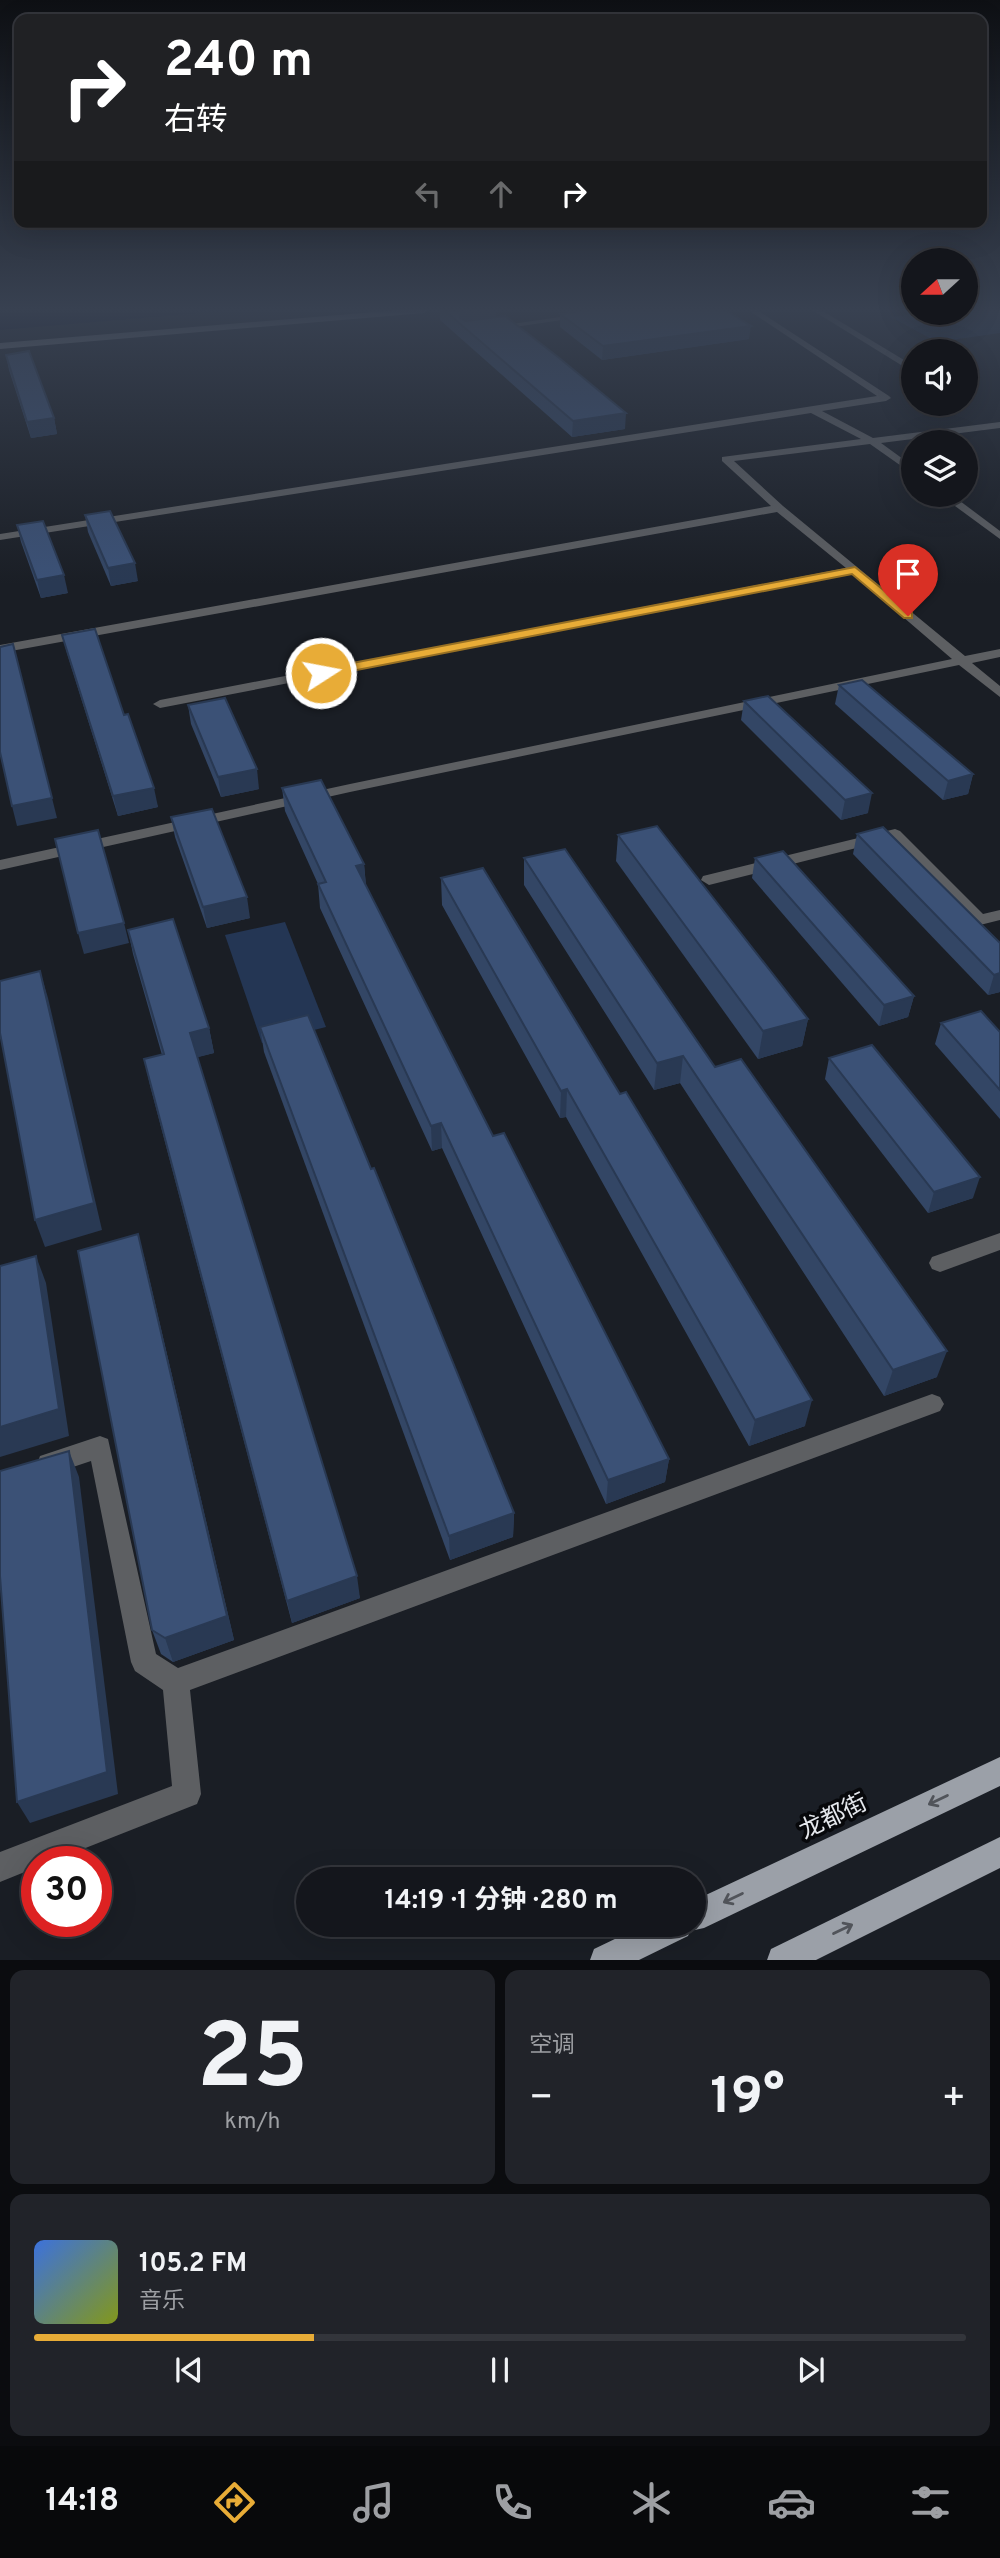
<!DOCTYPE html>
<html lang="zh">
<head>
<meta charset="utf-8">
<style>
  :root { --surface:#14161c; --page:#212329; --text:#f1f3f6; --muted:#9d9fa3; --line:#33353b; --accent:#e8ac37 }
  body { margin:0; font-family:Overpass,"Noto Sans SC",sans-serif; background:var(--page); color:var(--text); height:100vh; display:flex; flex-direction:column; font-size:26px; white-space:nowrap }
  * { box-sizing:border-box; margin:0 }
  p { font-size:23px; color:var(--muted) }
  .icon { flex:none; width:38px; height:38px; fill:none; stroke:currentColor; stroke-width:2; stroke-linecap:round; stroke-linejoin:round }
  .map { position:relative; height:1960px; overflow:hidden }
  .drawer { display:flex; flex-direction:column; gap:10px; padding:10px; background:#0b0c0f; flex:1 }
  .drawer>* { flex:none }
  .top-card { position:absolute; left:14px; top:14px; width:973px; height:214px; border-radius:14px; box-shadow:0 7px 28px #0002,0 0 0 2px var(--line); background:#202124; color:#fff; overflow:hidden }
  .needle { width:46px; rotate:249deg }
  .buttons { position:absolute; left:901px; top:248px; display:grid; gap:14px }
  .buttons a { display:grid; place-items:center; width:77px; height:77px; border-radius:50%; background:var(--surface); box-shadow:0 7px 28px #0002,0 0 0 2px var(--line); font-size:35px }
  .speed { position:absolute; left:21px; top:1846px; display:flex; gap:14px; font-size:35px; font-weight:700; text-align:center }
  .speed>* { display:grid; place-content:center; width:91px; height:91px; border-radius:50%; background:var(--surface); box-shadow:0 7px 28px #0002,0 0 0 2px var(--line); line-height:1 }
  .speed .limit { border:10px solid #d22; background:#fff; color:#111 }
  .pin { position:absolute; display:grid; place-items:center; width:60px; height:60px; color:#fff; margin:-72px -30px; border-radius:50% 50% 50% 0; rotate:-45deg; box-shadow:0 0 7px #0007 }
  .pin .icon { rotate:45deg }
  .me { position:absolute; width:77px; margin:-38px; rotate:79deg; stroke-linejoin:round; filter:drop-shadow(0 0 5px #0008) }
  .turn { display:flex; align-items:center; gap:24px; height:147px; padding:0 35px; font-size:32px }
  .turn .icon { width:91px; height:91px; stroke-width:2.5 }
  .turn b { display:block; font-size:49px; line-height:60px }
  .lanes { display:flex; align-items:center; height:66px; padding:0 35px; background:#0003; justify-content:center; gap:35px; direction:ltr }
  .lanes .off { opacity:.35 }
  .big { font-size:52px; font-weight:700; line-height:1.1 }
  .drawer .card { flex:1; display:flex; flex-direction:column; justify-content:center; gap:10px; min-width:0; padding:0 24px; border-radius:14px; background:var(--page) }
  .drawer .dial { align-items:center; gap:0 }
  .dial b { font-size:91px; line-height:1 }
  .song { display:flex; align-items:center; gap:21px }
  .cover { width:84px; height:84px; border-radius:10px; background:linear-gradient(135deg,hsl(220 70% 55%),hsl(70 70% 35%)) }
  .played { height:7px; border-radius:4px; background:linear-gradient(90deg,var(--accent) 30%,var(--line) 30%) }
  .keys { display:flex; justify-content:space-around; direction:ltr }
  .heat { display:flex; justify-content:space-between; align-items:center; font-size:38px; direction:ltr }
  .drawer .tiles { flex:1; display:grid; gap:10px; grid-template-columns:1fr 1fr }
  .card:last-child { grid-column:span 2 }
  .trip { position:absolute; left:296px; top:1867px; width:410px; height:70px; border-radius:35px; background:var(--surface); box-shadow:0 7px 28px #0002,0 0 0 2px var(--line); font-weight:700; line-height:70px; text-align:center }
  .dock { display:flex; height:112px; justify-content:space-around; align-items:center; background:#08090b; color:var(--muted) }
  .dock .icon { width:49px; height:49px }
  .dock .current { color:var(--accent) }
  .dock b { font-size:32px; color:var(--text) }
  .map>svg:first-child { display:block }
</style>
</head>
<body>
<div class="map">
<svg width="1000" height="1960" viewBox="0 0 1000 1960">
  <rect width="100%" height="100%" fill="#1a1e25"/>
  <!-- green -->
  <g fill="#243654">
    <polygon points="966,310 1000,311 1000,333 937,342 891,317 923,313 966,313"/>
    <polygon points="285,922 326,1027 262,1043 225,935"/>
  </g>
  <!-- water -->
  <polygon fill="#000522" points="0,310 237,310 0,330"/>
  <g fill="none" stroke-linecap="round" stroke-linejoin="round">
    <!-- street -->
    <g fill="#5d5f62" fill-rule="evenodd">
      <polygon points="609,310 629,310 494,330 490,327"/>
      <polygon points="748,310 757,310 889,396 891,398 886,401 822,411 873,438 1000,422 1000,428 881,443 914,467 914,475 870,444 734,461 783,506 965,656 1000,649 1000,657 972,663 1000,686 1000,697 959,665 350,792 0,870 0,860 350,784 952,659 853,574 160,708 153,704 160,700 846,568 777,512 0,653 0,645 771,506 722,461 722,457 861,439 811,413 0,540 0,534 877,396"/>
      <polygon points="812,310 821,310 914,366 914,373"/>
      <polygon points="940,495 952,495 1000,531 1000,539"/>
      <polygon points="895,829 900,831 983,914 1000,910 1000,920 980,925 974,924 892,839 709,885 701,880 703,876"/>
      <polygon points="1000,1233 1000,1250 940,1272 932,1269 929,1263 932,1257"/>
      <polygon points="932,1394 940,1397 944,1404 940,1411 190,1690 201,1794 197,1804 50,1862 37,1862 37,1867 0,1882 0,1852 172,1786 163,1690 135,1671 131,1662 91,1461 49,1475 40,1472 37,1464 40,1456 100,1436 108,1439 156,1654 178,1668"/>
    </g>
    <!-- secondary -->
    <polygon fill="#808489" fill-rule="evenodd" points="399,310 428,310 424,313 0,349 0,343"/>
    <!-- primary -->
    <g fill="#9ba0a8" fill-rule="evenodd">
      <polygon points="1000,1757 1000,1786 704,1928 690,1931 688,1936 639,1960 590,1960 594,1949 644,1925 693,1925 693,1901"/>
      <polygon points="1000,1837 1000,1868 816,1960 767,1960 771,1949"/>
    </g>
  </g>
  <!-- wall -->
  <g fill="#334665">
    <polygon points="440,310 496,310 496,317 625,429 572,437 440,320"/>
    <polygon points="560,314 749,339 602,360 560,327"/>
    <polygon points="6,355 54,418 57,434 31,438 9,370"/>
    <polygon points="85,515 138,581 111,586 88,532"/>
    <polygon points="17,525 68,593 41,598 21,542"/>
    <polygon points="62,635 124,715 158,807 118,816 67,653"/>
    <polygon points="839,685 973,774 968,794 943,800 835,704"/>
    <polygon points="744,701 868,813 841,820 741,720"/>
    <polygon points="188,705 259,789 221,797 191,724"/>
    <polygon points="282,788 364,864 366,885 493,1136 669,1459 665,1482 606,1504 442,1148 432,1151 320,908 318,884 285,811"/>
    <polygon points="171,817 250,918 207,928 175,837"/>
    <polygon points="857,834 1000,943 1000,992 988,995 853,854"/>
    <polygon points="618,835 808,1019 802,1046 758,1059 616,861"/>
    <polygon points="524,858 715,1067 937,1377 884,1396 680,1083 654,1090 524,885"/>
    <polygon points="755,858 914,996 908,1017 879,1026 752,878"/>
    <polygon points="441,878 805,1426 749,1446 566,1117 560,1118 442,905"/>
    <polygon points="128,930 209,1028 214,1053 197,1057 360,1598 292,1623 150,1085 144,1059 162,1055 133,954"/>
    <polygon points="941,1023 1000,1032 1000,1119 935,1044"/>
    <polygon points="260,1027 514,1513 513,1537 450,1560 264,1052"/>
    <polygon points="829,1058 973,1198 928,1213 825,1079"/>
    <polygon points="138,1234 145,1261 234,1640 173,1662 161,1654 152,1630"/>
  </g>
  <!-- shaded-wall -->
  <g fill="#293953">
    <polygon points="489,310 496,310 496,323 464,327 460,318 461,313"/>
    <polygon points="751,326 749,339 602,360 603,346"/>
    <polygon points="626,413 625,429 572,437 573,421"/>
    <polygon points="54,418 57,434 31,438 27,422"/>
    <polygon points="135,563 138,581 111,586 108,568"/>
    <polygon points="64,575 68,593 41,598 37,580"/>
    <polygon points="257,769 259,789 221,797 218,777"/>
    <polygon points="973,774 968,794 943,800 948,781"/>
    <polygon points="154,788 158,807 118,816 113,796"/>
    <polygon points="872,793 868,813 841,820 845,800"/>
    <polygon points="52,798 57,818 17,826 12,806"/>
    <polygon points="364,864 366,888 356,866"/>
    <polygon points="247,897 250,918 207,928 203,907"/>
    <polygon points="124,923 129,943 84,954 78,933"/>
    <polygon points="40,971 48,998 102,1230 45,1247 35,1220"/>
    <polygon points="1000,973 1000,992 988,995 994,975"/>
    <polygon points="914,996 908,1017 879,1026 884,1005"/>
    <polygon points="808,1019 802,1046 758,1059 763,1031"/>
    <polygon points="209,1028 214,1053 195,1058 190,1033"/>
    <polygon points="683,1056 680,1083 654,1090 657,1063"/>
    <polygon points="567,1089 566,1117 560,1118 561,1091"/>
    <polygon points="441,1123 442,1148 432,1151 431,1126"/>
    <polygon points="980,1177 973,1198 928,1213 934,1192"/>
    <polygon points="138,1234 145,1261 234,1640 173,1662 165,1638"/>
    <polygon points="36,1256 46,1283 69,1436 0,1457 0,1427"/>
    <polygon points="947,1351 937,1377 884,1396 893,1370"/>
    <polygon points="812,1400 805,1426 749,1446 755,1420"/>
    <polygon points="69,1451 79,1477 118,1794 30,1823 17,1802"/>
    <polygon points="669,1459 665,1482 606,1504 608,1480"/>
    <polygon points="514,1513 513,1537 450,1560 449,1536"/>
    <polygon points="357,1576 360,1598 292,1623 287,1601"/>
  </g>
  <!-- building -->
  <g fill="#3b5176" stroke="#293953" stroke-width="2">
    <polygon points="444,310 489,310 461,313 460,318 466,321 505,316 558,357 626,413 573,421"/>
    <polygon points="590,310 725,310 751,326 603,346 560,314"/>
    <polygon points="29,351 54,418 27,422 6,355"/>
    <polygon points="110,511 135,563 108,568 85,515"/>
    <polygon points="43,521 64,575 37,580 17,525"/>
    <polygon points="95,629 124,715 128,714 154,788 113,796 62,635"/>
    <polygon points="13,644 52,798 12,806 0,752 0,647"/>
    <polygon points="862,680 973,774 948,781 839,685"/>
    <polygon points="768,696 872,793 845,800 744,701"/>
    <polygon points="225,698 257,769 218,777 188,705"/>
    <polygon points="321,780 364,864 356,866 493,1136 504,1133 669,1459 608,1480 441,1123 431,1126 318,884 326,882 282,788"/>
    <polygon points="212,809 247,897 203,907 171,817"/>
    <polygon points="657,826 808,1019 763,1031 618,835"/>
    <polygon points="883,827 1000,943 1000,973 994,975 857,834"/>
    <polygon points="98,830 124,923 78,933 55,839"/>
    <polygon points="565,849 715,1067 741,1059 947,1351 893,1370 683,1056 657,1063 524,858"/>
    <polygon points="783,851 914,996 884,1005 755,858"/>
    <polygon points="483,868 620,1094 626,1092 812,1400 755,1420 567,1089 561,1091 441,878"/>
    <polygon points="173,919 209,1028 190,1033 357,1576 287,1601 144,1059 164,1054 128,930"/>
    <polygon points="40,971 94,1203 35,1220 0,1033 0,981"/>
    <polygon points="981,1011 1000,1032 1000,1090 941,1023"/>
    <polygon points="308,1015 371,1169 374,1168 514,1513 449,1536 260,1027"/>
    <polygon points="872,1045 980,1177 934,1192 829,1058"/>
    <polygon points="138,1234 227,1616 165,1638 152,1630 78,1251"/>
    <polygon points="36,1256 59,1409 0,1427 0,1266"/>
    <polygon points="69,1451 107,1772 17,1802 0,1576 0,1471"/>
  </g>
  <!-- one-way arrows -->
  <defs><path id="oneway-shaft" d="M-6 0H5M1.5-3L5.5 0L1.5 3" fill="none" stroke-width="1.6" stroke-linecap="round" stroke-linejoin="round" transform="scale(1.75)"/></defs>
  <g stroke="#51545a">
    <use href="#oneway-shaft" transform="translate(938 1800) rotate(154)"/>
    <use href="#oneway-shaft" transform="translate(733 1898) rotate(154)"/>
    <use href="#oneway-shaft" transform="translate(843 1929) rotate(-26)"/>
  </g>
  <!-- sky -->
  <linearGradient id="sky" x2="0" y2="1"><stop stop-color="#0e1014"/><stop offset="0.53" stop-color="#384151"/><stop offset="1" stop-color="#384151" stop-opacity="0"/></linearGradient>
  <rect width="1000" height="584" fill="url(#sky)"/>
  <!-- route -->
  <polygon fill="#e8ac37" stroke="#977024" stroke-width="2" points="855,567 912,613 912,618 904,618 852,574 321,677 315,673 321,669"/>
  <g text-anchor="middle" stroke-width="7" stroke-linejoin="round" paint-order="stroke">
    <!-- near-street labels -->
    <g font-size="24" fill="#e5e8ed" stroke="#07080b">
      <text transform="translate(833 1816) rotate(-26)" y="8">龙都街</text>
    </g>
  </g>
</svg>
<div class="buttons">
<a><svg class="needle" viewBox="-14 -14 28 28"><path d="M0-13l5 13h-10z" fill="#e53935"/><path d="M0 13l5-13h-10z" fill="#9d9fa3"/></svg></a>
<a><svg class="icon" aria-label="sound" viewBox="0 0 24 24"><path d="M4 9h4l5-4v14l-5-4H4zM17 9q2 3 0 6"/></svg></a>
<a><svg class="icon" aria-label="layers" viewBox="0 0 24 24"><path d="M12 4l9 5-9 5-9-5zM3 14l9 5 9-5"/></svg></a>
</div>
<div class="speed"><div class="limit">30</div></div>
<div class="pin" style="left:908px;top:616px;background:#d93025"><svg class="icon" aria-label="arrive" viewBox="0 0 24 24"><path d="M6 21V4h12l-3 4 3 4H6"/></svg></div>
<svg class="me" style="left:321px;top:673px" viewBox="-20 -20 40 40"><circle r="17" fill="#e8ac37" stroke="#fff" stroke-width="3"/><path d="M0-11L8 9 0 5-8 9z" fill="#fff"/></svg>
<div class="trip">14:19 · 1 分钟 · 280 m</div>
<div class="top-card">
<div class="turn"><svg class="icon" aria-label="right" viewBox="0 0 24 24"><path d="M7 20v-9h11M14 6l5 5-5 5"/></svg><div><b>240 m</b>右转</div></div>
<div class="lanes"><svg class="icon off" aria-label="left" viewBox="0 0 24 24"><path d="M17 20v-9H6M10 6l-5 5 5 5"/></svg><svg class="icon off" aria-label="ahead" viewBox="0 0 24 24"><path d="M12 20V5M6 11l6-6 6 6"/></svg><svg class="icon" aria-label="right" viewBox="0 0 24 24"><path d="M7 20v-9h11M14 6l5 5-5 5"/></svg></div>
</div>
</div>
<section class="drawer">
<div class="tiles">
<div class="card dial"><b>25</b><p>km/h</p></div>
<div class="card"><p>空调</p>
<div class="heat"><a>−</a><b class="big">19°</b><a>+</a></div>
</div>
<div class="card">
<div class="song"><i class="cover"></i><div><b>105.2 FM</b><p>音乐</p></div></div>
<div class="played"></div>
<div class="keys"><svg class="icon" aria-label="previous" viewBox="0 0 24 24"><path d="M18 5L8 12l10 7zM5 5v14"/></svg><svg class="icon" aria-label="pause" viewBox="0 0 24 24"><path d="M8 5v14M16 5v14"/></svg><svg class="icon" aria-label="next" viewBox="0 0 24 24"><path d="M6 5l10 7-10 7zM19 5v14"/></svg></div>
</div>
</div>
</section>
<nav class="dock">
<b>14:18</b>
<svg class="icon current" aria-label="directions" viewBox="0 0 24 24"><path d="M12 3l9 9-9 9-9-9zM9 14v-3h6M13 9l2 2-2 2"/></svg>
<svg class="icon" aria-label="music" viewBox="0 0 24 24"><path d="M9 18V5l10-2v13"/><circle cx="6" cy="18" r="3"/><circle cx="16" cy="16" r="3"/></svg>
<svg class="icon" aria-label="phone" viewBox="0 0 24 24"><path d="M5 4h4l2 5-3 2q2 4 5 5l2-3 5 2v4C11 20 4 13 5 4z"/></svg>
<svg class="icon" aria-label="climate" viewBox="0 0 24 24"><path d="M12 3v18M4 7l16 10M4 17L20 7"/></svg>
<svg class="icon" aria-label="car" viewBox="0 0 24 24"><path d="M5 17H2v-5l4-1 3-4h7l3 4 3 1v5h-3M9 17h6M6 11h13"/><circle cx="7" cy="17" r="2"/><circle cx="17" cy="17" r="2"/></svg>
<svg class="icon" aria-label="filters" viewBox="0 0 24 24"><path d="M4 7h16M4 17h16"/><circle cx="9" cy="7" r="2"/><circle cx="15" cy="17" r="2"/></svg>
</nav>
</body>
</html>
